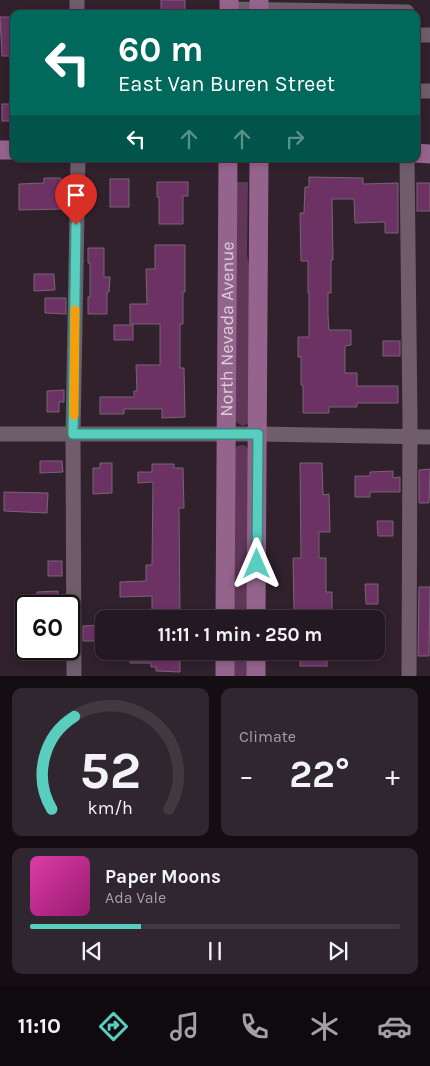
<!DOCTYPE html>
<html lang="en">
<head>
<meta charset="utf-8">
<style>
  :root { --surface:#241922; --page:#30262f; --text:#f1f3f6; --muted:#a3a0a5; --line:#413840; --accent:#59cebe }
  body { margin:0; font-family:Karla,sans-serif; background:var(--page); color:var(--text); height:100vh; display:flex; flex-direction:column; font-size:19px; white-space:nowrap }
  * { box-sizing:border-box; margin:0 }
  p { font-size:16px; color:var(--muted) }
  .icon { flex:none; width:28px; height:28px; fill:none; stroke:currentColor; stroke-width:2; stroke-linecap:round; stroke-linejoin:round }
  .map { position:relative; height:676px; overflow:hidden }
  .panel { display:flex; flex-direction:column; gap:12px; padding:12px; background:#140e13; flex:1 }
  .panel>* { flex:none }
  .top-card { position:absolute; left:10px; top:10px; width:410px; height:152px; border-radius:10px; box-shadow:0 2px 8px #0003,0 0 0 1px var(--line); background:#00695c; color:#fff; overflow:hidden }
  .speed { position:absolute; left:15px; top:595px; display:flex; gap:10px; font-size:25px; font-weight:700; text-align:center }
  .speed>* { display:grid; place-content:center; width:65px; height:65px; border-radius:50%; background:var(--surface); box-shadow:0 2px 8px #0003,0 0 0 1px var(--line); line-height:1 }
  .speed .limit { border:2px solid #111; border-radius:8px; background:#fff; color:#111 }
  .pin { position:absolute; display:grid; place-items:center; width:42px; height:42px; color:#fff; margin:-51px -21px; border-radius:50% 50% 50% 0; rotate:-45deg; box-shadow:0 0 5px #0007 }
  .pin .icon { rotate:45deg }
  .me { position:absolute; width:55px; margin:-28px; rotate:0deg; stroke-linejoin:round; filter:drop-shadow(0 0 4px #0008) }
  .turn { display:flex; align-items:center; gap:18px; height:105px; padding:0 25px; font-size:22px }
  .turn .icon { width:65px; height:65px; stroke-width:2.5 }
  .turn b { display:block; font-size:35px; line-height:42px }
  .lanes { display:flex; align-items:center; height:48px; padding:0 25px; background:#0003; justify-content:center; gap:25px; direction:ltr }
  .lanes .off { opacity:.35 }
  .big { font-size:38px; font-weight:700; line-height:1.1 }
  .panel .widget { flex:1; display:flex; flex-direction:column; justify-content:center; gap:8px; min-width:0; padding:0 18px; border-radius:10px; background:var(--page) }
  .panel .dial { align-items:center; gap:0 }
  .dial svg { height:130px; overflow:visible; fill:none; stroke:var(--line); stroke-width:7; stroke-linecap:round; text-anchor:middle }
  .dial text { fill:var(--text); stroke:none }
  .song { display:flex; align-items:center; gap:15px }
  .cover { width:60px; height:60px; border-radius:8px; background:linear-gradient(135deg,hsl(320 70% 55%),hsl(320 70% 35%)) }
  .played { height:5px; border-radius:2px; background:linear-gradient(90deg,var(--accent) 30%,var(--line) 30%) }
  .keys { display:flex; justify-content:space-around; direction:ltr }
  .heat { display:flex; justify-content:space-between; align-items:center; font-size:28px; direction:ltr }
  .panel .tiles { flex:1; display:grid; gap:12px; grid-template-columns:1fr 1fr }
  .widget:last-child { grid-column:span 2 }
  .trip { position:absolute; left:95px; top:610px; width:290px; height:50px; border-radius:10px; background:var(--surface); box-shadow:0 2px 8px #0003,0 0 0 1px var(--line); font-weight:700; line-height:50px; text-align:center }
  .dock { display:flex; height:80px; justify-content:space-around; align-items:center; background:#0e0a0e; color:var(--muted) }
  .dock .icon { width:35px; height:35px }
  .dock .current { color:var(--accent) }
  .dock b { font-size:22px; color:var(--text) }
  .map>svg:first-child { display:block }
</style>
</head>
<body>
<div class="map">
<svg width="430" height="676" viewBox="0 0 430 676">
  <rect width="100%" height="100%" fill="#30212d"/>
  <!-- green -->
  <g fill="#603759">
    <polygon points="234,182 248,182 247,254 253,291 250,422 243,426 237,423 231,419"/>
    <polygon points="244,445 252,452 251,619 230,619 232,451 237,446"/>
    <polygon points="230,651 251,651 250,676 230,676"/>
  </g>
  <!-- building -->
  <g fill="#6d3264" stroke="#776573">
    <rect x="161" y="0" width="24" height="14"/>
    <polygon points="0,17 13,17 14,56 2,56"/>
    <rect x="2" y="104" width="12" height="17"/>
    <polygon points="309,177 363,178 363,184 398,183 398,233 385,233 385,222 355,223 354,199 332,199 333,260 331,260 331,293 328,293 328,316 329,330 351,330 351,345 345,346 345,373 357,373 357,386 398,386 398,403 357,403 357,407 329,407 329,413 303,413 303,385 301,385 301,357 298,357 298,337 309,337 309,293 308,293 308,261 301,261 300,213 304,213 305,187 309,187"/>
    <polygon points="44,178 61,178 61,209 19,210 19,184 44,183"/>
    <rect x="110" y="179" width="19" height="28"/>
    <polygon points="157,182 188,182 188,196 183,196 183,224 159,224 159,197 157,197"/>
    <rect x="417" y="183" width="13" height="28"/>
    <polygon points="155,245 185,245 185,292 183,292 183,324 180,324 180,368 184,368 185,417 162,418 162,409 124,409 124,414 100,414 100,397 134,397 134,391 137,391 136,365 160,365 160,324 130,324 130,304 147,304 146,269 155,269"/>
    <polygon points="88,248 104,248 104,277 110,277 109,292 107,292 107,314 88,314 88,297 90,297 90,263 88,263"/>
    <polygon points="34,274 54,274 55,290 34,291"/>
    <polygon points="45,298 66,298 66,314 45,313"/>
    <rect x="114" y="325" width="19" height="15"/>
    <rect x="383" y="341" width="17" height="15"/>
    <polygon points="64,390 64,402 59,402 59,412 47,412 47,391"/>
    <polygon points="40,461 62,461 63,472 40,473"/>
    <polygon points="100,463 112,463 112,493 93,494 93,468 100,468"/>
    <polygon points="300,463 322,463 323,495 329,494 330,532 319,532 319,558 326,558 326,592 332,592 332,610 294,610 293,558 301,558"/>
    <polygon points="152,464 174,464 174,468 183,468 184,508 179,508 180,619 152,619 152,596 120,597 120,582 146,581 146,565 152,565 153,482 138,483 138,472 152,472"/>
    <polygon points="430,469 429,503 419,503 419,470"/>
    <polygon points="393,471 393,478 400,477 400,492 370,492 370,497 355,497 355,476 370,476 370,472"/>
    <polygon points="4,492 48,493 47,513 4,511"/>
    <polygon points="377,521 393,521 393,536 378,536"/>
    <rect x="48" y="561" width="14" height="15"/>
    <polygon points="365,584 378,584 378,604 366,604"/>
    <polygon points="419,587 430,587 429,656 418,656"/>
    <polygon points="58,591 58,606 37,606 37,592"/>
    <polygon points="101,625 101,641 83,641 83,626"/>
    <polygon points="130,651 152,651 151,654 176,653 176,656 180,656 180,672 156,671 156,667 151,667 151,663 130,663"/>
    <rect x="300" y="651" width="27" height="15"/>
  </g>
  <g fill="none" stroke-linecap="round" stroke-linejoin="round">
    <!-- minor -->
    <g stroke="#6f5d6b" stroke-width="15">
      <polyline points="77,0 77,14"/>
      <polyline points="229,9 407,12"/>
      <polyline points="416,35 429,35"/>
      <polyline points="416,91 429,91"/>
      <polyline points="407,159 410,421 409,676"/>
      <polyline points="0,434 258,434 430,437"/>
      <polyline points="74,676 73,434 78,159"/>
    </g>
    <!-- major -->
    <g stroke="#95648d" stroke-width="19">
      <polyline points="229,14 229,0"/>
      <polyline points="259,14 259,0"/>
      <polyline points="0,150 14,150"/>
      <polyline points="416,153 430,154"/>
      <path id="s1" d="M225,619L228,159"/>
      <polyline points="256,619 259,159"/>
      <polyline points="225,676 225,651"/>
      <polyline points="256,676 256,651"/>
    </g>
  </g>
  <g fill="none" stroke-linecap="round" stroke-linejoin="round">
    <defs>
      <polyline id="route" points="76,225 73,434 258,434 257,564"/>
    </defs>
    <!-- route casing -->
    <use href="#route" stroke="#3a867c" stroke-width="12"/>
    <!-- route -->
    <use href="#route" stroke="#59cebe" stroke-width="9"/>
    <!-- slow -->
    <polyline stroke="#f59e0b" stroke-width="9" points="74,415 75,310"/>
  </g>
  <g text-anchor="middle" stroke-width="5" stroke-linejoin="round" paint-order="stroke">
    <!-- street labels -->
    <g font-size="18" fill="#d9cfd7" stroke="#30212d">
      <text dy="6" stroke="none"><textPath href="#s1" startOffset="290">North Nevada Avenue</textPath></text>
    </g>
  </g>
</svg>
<div class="speed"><div class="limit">60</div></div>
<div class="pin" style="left:76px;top:225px;background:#d93025"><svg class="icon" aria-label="arrive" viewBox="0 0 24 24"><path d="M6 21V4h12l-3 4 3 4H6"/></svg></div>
<svg class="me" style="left:257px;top:564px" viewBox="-20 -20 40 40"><path d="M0-17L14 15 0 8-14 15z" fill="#59cebe" stroke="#fff" stroke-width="4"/></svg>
<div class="trip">11:11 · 1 min · 250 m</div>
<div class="top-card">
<div class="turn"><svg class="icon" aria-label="left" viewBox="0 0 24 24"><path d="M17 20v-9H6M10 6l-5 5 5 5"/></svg><div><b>60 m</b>East Van Buren Street</div></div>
<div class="lanes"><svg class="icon" aria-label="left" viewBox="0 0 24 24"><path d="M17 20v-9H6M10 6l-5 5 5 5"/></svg><svg class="icon off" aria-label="ahead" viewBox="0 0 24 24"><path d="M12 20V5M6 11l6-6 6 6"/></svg><svg class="icon off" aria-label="ahead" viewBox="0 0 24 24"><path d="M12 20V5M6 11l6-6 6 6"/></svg><svg class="icon off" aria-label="right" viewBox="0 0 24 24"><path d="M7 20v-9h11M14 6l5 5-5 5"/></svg></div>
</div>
</div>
<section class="panel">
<div class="tiles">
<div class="widget dial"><svg viewBox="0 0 100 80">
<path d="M14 69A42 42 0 1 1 86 69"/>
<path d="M14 69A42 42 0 0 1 28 12" stroke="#59cebe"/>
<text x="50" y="56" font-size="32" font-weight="700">52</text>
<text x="50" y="72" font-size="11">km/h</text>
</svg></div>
<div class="widget"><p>Climate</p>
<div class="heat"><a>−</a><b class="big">22°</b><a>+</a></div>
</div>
<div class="widget">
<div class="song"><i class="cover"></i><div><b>Paper Moons</b><p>Ada Vale</p></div></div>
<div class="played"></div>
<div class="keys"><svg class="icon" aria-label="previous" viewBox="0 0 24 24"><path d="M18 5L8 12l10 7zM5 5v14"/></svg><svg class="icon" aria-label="pause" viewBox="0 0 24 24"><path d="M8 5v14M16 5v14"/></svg><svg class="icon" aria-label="next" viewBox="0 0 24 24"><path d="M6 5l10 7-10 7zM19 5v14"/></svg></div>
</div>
</div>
</section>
<nav class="dock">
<b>11:10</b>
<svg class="icon current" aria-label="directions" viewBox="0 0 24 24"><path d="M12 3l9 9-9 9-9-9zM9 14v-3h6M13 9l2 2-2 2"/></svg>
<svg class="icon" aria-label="music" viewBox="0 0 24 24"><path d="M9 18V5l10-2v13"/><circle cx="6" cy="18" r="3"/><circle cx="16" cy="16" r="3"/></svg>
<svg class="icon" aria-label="phone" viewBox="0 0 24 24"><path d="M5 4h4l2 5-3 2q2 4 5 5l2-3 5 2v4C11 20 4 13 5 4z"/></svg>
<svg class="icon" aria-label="climate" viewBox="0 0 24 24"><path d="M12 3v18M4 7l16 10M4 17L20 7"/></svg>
<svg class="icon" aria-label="car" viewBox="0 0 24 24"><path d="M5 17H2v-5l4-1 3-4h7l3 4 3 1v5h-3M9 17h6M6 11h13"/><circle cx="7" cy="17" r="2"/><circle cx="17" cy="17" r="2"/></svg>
</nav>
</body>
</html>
